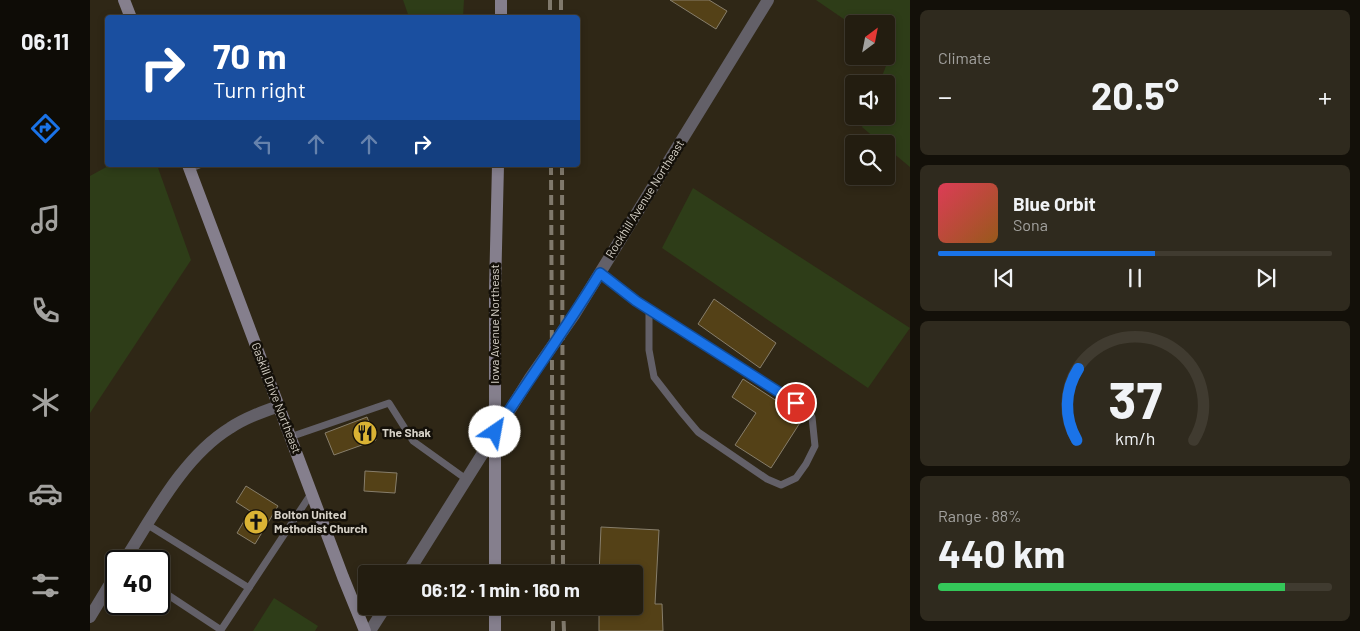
<!DOCTYPE html>
<html lang="en">
<head>
<meta charset="utf-8">
<style>
  :root { --surface:#231d10; --page:#2f2a1e; --text:#f1f3f6; --muted:#a3a29f; --line:#403b30; --accent:#1a73e8 }
  body { margin:0; font-family:Barlow,sans-serif; background:var(--page); color:var(--text); height:100vh; display:flex; flex-direction:column; font-size:19px; white-space:nowrap }
  * { box-sizing:border-box; margin:0 }
  p { font-size:16px; color:var(--muted) }
  .icon { flex:none; width:28px; height:28px; fill:none; stroke:currentColor; stroke-width:2; stroke-linecap:round; stroke-linejoin:round }
  .map { position:relative; flex:1; overflow:hidden }
  .side { display:flex; flex-direction:column; gap:10px; padding:10px; background:#131009; width:450px }
  .side>* { flex:none }
  .top-card { position:absolute; left:15px; top:15px; width:475px; height:152px; border-radius:5px; box-shadow:0 2px 8px #0003,0 0 0 1px var(--line); background:#1a4fa0; color:#fff; overflow:hidden }
  .needle { width:32px; rotate:32deg }
  .controls { position:absolute; left:755px; top:15px; display:grid; gap:10px }
  .controls a { display:grid; place-items:center; width:50px; height:50px; border-radius:5px; background:var(--surface); box-shadow:0 2px 8px #0003,0 0 0 1px var(--line); font-size:25px }
  .speed { position:absolute; left:15px; top:550px; display:flex; gap:10px; font-size:25px; font-weight:700; text-align:center }
  .speed>* { display:grid; place-content:center; width:65px; height:65px; border-radius:50%; background:var(--surface); box-shadow:0 2px 8px #0003,0 0 0 1px var(--line); line-height:1 }
  .speed .limit { border:2px solid #111; border-radius:8px; background:#fff; color:#111 }
  .pin { position:absolute; display:grid; place-items:center; width:42px; height:42px; color:#fff; margin:-21px; border:2px solid #fff; border-radius:50%; box-shadow:0 1px 5px #0007 }
  .me { position:absolute; width:55px; margin:-28px; rotate:33deg; stroke-linejoin:round; filter:drop-shadow(0 0 4px #0008) }
  .turn { display:flex; align-items:center; gap:18px; height:105px; padding:0 25px; font-size:22px }
  .turn .icon { width:65px; height:65px; stroke-width:2.5 }
  .turn b { display:block; font-size:35px; line-height:42px }
  .lanes { display:flex; align-items:center; height:48px; padding:0 25px; background:#0003; justify-content:center; gap:25px; direction:ltr }
  .lanes .off { opacity:.35 }
  .big { font-size:38px; font-weight:700; line-height:1.1 }
  .side .tile { flex:1; display:flex; flex-direction:column; justify-content:center; gap:8px; min-width:0; padding:0 18px; border-radius:8px; background:var(--page) }
  .side .dial { align-items:center; gap:0 }
  .dial svg { height:130px; overflow:visible; fill:none; stroke:var(--line); stroke-width:7; stroke-linecap:round; text-anchor:middle }
  .dial text { fill:var(--text); stroke:none }
  .song { display:flex; align-items:center; gap:15px }
  .cover { width:60px; height:60px; border-radius:8px; background:linear-gradient(135deg,hsl(350 70% 55%),hsl(30 70% 35%)) }
  .played { height:5px; border-radius:2px; background:linear-gradient(90deg,var(--accent) 55%,var(--line) 55%) }
  .keys { display:flex; justify-content:space-around; direction:ltr }
  .heat { display:flex; justify-content:space-between; align-items:center; font-size:28px; direction:ltr }
  .charge { height:8px; border-radius:4px; background:linear-gradient(90deg,#34c759 88%,var(--line) 0) }
  .trip { position:absolute; left:268px; top:565px; width:285px; height:50px; border-radius:5px; background:var(--surface); box-shadow:0 2px 8px #0003,0 0 0 1px var(--line); font-weight:700; line-height:50px; text-align:center }
  main { display:flex; flex:1; min-height:0 }
  .dock { display:flex; flex-direction:column; width:90px; justify-content:space-around; align-items:center; background:#0e0c06; color:var(--muted) }
  .dock .icon { width:35px; height:35px }
  .dock .selected { color:var(--accent) }
  .dock b { font-size:22px; color:var(--text) }
  .map>svg:first-child { display:block }
</style>
</head>
<body>
<main>
<nav class="dock">
<b>06:11</b>
<svg class="icon selected" aria-label="directions" viewBox="0 0 24 24"><path d="M12 3l9 9-9 9-9-9zM9 14v-3h6M13 9l2 2-2 2"/></svg>
<svg class="icon" aria-label="music" viewBox="0 0 24 24"><path d="M9 18V5l10-2v13"/><circle cx="6" cy="18" r="3"/><circle cx="16" cy="16" r="3"/></svg>
<svg class="icon" aria-label="phone" viewBox="0 0 24 24"><path d="M5 4h4l2 5-3 2q2 4 5 5l2-3 5 2v4C11 20 4 13 5 4z"/></svg>
<svg class="icon" aria-label="climate" viewBox="0 0 24 24"><path d="M12 3v18M4 7l16 10M4 17L20 7"/></svg>
<svg class="icon" aria-label="car" viewBox="0 0 24 24"><path d="M5 17H2v-5l4-1 3-4h7l3 4 3 1v5h-3M9 17h6M6 11h13"/><circle cx="7" cy="17" r="2"/><circle cx="17" cy="17" r="2"/></svg>
<svg class="icon" aria-label="filters" viewBox="0 0 24 24"><path d="M4 7h16M4 17h16"/><circle cx="9" cy="7" r="2"/><circle cx="15" cy="17" r="2"/></svg>
</nav>
<div class="map">
<svg width="820" height="631" viewBox="0 0 820 631">
  <rect width="100%" height="100%" fill="#2f2716"/>
  <!-- green -->
  <g fill="#2e3d18">
    <polygon points="313,0 374,0 373,17 319,17"/>
    <polygon points="726,0 820,0 820,167 796,147 796,144 792,144 772,127 777,116 796,116 796,84 789,84 801,53 796,49 796,24 764,24 764,26"/>
    <polygon points="20,165 67,165 101,260 0,413 0,176"/>
    <polygon points="603,188 820,328 778,388 572,248"/>
    <polygon points="184,598 228,626 225,631 163,631"/>
  </g>
  <!-- building -->
  <g fill="#544117" stroke="#877e6b">
    <polygon points="580,0 619,0 637,11 626,29"/>
    <polygon points="624,299 686,343 670,368 608,324"/>
    <polygon points="653,379 713,418 681,468 645,445 666,413 642,397"/>
    <polygon points="277,417 286,440 244,455 235,433"/>
    <polygon points="275,471 307,473 305,493 274,491"/>
    <polygon points="156,486 188,506 165,544 147,533 160,511 146,502"/>
    <polygon points="511,527 569,530 565,604 572,604 573,631 509,631 509,606 544,606 544,574 509,574"/>
  </g>
  <g fill="none" stroke-linecap="round" stroke-linejoin="round">
    <!-- service -->
    <g stroke="#636068" stroke-width="7">
      <polyline points="99,169 109,165"/>
      <polyline points="510,273 546,301 608,342 706,403 722,417 725,446 716,464 706,478 691,485 677,479 608,432 592,413 564,377 559,350 559,309"/>
      <polyline points="200,437 299,403 323,441 376,479"/>
      <polyline points="58,525 159,588"/>
      <polyline points="69,589 131,630 221,494"/>
    </g>
    <!-- minor -->
    <g stroke="#636068" stroke-width="12">
      <path d="M34,561C63,516 93,457 140,428C155,418 172,412 189,406"/>
      <polyline points="0,617 26,574"/>
    </g>
    <!-- tertiary -->
    <g stroke="#636068" stroke-width="12">
      <polyline points="317,574 440,378 484,315 678,0"/>
      <polyline points="280,631 296,606"/>
    </g>
    <!-- secondary -->
    <g stroke="#857f8d" stroke-width="12">
      <polyline points="34,0 41,18"/>
      <polyline points="411,18 411,0"/>
      <polyline points="98,165 253,577 275,631"/>
      <polyline points="405,574 405,290 408,165"/>
      <polyline points="405,606 405,631"/>
    </g>
    <!-- rail -->
    <g stroke="#80796c" stroke-width="4" stroke-dasharray="10 5" stroke-linecap="butt">
      <polyline points="460,0 460,18"/>
      <polyline points="471,0 471,18"/>
      <polyline points="461,165 463,574"/>
      <polyline points="472,165 473,574"/>
      <polyline points="463,606 463,631"/>
      <polyline points="473,606 474,631"/>
    </g>
  </g>
  <g fill="none" stroke-linecap="round" stroke-linejoin="round">
    <defs>
      <path id="route" d="M405,432C439,379 477,327 510,273L546,301L706,403"/>
    </defs>
    <!-- route casing -->
    <use href="#route" stroke="#114b97" stroke-width="12"/>
    <!-- route -->
    <use href="#route" stroke="#1a73e8" stroke-width="9"/>
  </g>
  <!-- icons -->
  <defs>
    <symbol id="restaurant-disc" viewBox="-11 -11 22 22"><circle r="9.5" fill="#dab334" stroke="#141009"/><path d="M-5-6h1v4h1v-4h1v4h1v-4h1v5L-1.5 .5V6h-2V.5L-5-1ZM5-6V6H3V1.5H1.5Q1.5-4 5-6Z" fill="#111"/></symbol>
    <symbol id="church-disc" viewBox="-11 -11 22 22"><circle r="9.5" fill="#dab334" stroke="#141009"/><path d="M-1.2-6h2.4v3.5h3.3v2.4h-3.3V6h-2.4V-.1h-3.3v-2.4h3.3Z" fill="#111"/></symbol>
  </defs>
  <g fill-rule="evenodd">
    <use href="#restaurant-disc" x="261" y="419" width="28" height="28"/>
    <use href="#church-disc" x="152" y="508" width="28" height="28"/>
  </g>
  <g text-anchor="middle" stroke-width="5" stroke-linejoin="round" paint-order="stroke">
    <!-- street labels -->
    <g font-size="12" fill="#d6d1c7" stroke="#141009">
      <text transform="translate(555 199) rotate(-58)" y="4">Rockhill Avenue Northeast</text>
      <text transform="translate(405 324) rotate(-90)" y="4">Iowa Avenue Northeast</text>
      <text transform="translate(186 398) rotate(69)" y="4">Gaskill Drive Northeast</text>
    </g>
    <!-- poi labels -->
    <g font-size="12" font-weight="bold" fill="#d6d1c7" stroke="#141009" text-anchor="start">
      <text x="292" y="437">The Shak</text>
      <text x="184" y="519">Bolton United<tspan x="184" dy="14">Methodist Church</tspan></text>
    </g>
  </g>
</svg>
<div class="controls">
<a><svg class="needle" viewBox="-14 -14 28 28"><path d="M0-13l5 13h-10z" fill="#e53935"/><path d="M0 13l5-13h-10z" fill="#a3a29f"/></svg></a>
<a><svg class="icon" aria-label="sound" viewBox="0 0 24 24"><path d="M4 9h4l5-4v14l-5-4H4zM17 9q2 3 0 6"/></svg></a>
<a><svg class="icon" aria-label="search" viewBox="0 0 24 24"><circle cx="10" cy="10" r="6"/><path d="M15 15l6 6"/></svg></a>
</div>
<div class="speed"><div class="limit">40</div></div>
<div class="pin" style="left:706px;top:403px;background:#d93025"><svg class="icon" aria-label="arrive" viewBox="0 0 24 24"><path d="M6 21V4h12l-3 4 3 4H6"/></svg></div>
<svg class="me" style="left:405px;top:432px" viewBox="-20 -20 40 40"><circle r="19" fill="#fff"/><path d="M0-13L10 11 0 6-10 11z" fill="#1a73e8"/></svg>
<div class="trip">06:12 · 1 min · 160 m</div>
<div class="top-card">
<div class="turn"><svg class="icon" aria-label="right" viewBox="0 0 24 24"><path d="M7 20v-9h11M14 6l5 5-5 5"/></svg><div><b>70 m</b>Turn right</div></div>
<div class="lanes"><svg class="icon off" aria-label="left" viewBox="0 0 24 24"><path d="M17 20v-9H6M10 6l-5 5 5 5"/></svg><svg class="icon off" aria-label="ahead" viewBox="0 0 24 24"><path d="M12 20V5M6 11l6-6 6 6"/></svg><svg class="icon off" aria-label="ahead" viewBox="0 0 24 24"><path d="M12 20V5M6 11l6-6 6 6"/></svg><svg class="icon" aria-label="right" viewBox="0 0 24 24"><path d="M7 20v-9h11M14 6l5 5-5 5"/></svg></div>
</div>
</div>
<section class="side">
<div class="tile"><p>Climate</p>
<div class="heat"><a>−</a><b class="big">20.5°</b><a>+</a></div>
</div>
<div class="tile">
<div class="song"><i class="cover"></i><div><b>Blue Orbit</b><p>Sona</p></div></div>
<div class="played"></div>
<div class="keys"><svg class="icon" aria-label="previous" viewBox="0 0 24 24"><path d="M18 5L8 12l10 7zM5 5v14"/></svg><svg class="icon" aria-label="pause" viewBox="0 0 24 24"><path d="M8 5v14M16 5v14"/></svg><svg class="icon" aria-label="next" viewBox="0 0 24 24"><path d="M6 5l10 7-10 7zM19 5v14"/></svg></div>
</div>
<div class="tile dial"><svg viewBox="0 0 100 80">
<path d="M14 69A42 42 0 1 1 86 69"/>
<path d="M14 69A42 42 0 0 1 15 25" stroke="#1a73e8"/>
<text x="50" y="56" font-size="32" font-weight="700">37</text>
<text x="50" y="72" font-size="11">km/h</text>
</svg></div>
<div class="tile"><p>Range · 88%</p><b class="big">440 km</b><div class="charge"></div></div>
</section>
</main>
</body>
</html>
